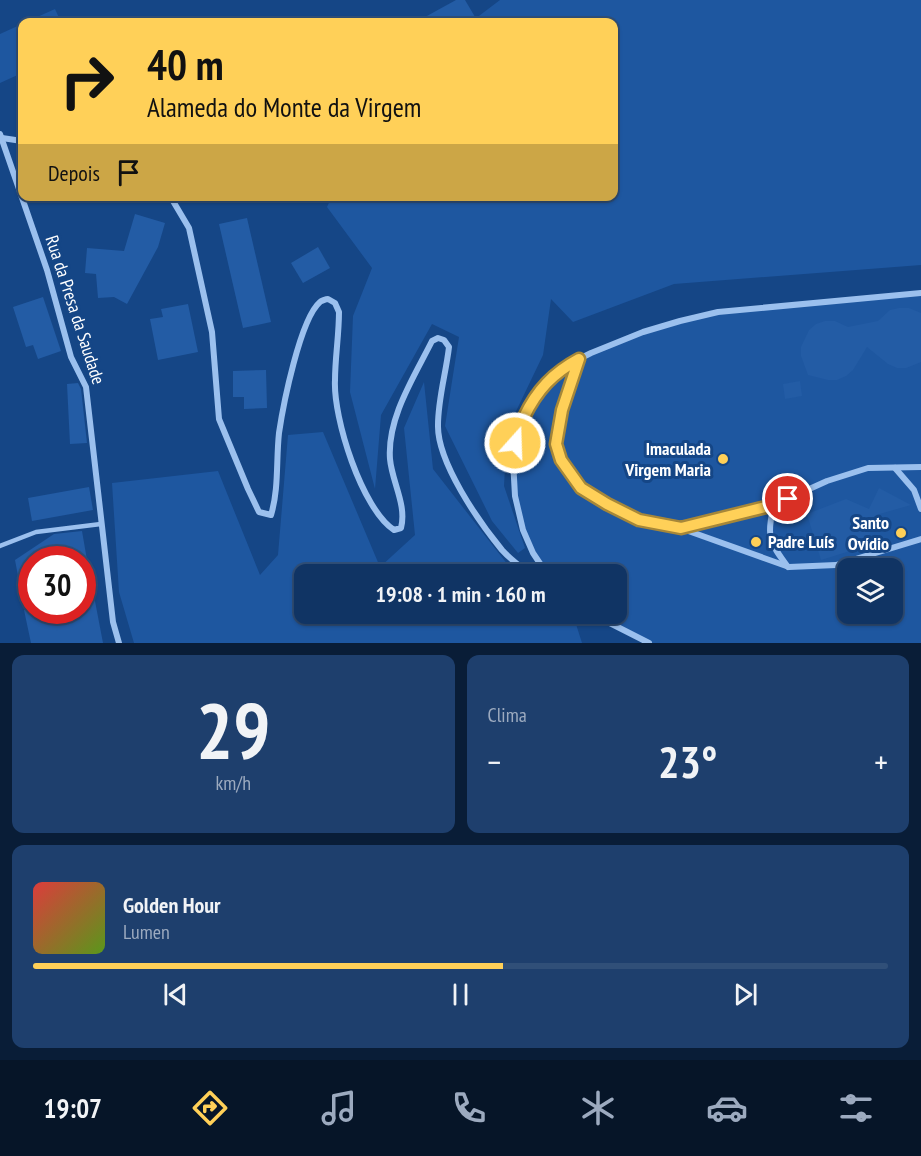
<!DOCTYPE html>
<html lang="pt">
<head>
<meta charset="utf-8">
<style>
  :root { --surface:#103464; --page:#1e3f6d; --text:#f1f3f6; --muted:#9caabf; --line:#304f78; --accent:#ffd058 }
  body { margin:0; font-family:"PT Sans Narrow",sans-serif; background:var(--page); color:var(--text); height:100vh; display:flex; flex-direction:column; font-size:22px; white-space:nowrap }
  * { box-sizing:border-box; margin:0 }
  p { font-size:20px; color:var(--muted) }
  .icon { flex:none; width:33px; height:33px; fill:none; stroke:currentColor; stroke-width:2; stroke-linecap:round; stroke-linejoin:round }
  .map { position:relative; height:643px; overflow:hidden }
  .panel { display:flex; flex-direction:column; gap:12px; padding:12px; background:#091d37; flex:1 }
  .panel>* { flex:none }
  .hud { position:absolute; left:18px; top:18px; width:600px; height:183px; border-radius:12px; box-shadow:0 2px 4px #0004,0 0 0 2px var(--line); background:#ffd058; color:#111; overflow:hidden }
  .controls { position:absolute; left:837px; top:558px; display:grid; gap:12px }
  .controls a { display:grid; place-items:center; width:66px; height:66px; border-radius:12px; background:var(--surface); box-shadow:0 2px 4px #0004,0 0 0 2px var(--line); font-size:30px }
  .speed { position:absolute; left:18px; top:546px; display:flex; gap:12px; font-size:30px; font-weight:700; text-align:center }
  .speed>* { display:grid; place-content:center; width:78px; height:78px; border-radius:50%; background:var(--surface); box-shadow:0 2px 4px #0004,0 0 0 2px var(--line); line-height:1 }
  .speed .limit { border:9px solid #d22; background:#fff; color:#111 }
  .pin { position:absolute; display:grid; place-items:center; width:51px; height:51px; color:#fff; margin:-26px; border:3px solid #fff; border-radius:50%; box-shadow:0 2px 6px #0007 }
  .me { position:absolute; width:66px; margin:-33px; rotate:20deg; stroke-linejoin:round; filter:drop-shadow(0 0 4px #0008) }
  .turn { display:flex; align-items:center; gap:21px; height:126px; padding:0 30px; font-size:27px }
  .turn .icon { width:78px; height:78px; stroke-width:2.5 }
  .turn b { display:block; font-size:42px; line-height:51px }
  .then { display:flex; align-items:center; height:57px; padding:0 30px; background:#0003; gap:12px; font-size:22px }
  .big { font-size:45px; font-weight:600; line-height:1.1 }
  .panel .tile { flex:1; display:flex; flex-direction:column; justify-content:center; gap:9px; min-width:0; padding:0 21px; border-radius:12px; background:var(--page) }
  .panel .dial { align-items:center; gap:0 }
  .dial b { font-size:78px; line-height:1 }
  .song { display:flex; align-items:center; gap:18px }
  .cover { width:72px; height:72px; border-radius:9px; background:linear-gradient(135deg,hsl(0 70% 55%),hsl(90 70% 35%)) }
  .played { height:6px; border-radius:3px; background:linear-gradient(90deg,var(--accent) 55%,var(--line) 55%) }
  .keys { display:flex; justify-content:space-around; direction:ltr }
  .heat { display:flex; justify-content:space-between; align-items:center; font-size:33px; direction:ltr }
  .panel .tiles { flex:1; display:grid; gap:12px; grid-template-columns:1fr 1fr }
  .tile:last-child { grid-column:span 2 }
  .trip { position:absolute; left:294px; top:564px; width:333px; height:60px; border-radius:12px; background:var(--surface); box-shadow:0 2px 4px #0004,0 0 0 2px var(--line); font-weight:600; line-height:60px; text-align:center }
  .tabs { display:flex; height:96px; justify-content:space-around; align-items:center; background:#061528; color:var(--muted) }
  .tabs .icon { width:42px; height:42px }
  .tabs .active { color:var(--accent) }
  .tabs b { font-size:27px; color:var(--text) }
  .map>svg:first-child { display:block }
</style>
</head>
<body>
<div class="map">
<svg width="921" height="643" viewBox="0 0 921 643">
  <rect width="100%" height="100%" fill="#154686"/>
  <!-- green -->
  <g fill="#1e57a0" fill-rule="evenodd">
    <polygon points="500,0 921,0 921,265 674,284 573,322 551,299 543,355 507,430 504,486 525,548 518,553 492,521 445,426 459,337 432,324 381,415 375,489 350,392 353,316 372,268 327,207 332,196 614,196 614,22 471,22"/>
    <polygon points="55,9 61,22 26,22"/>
    <polygon points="22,24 22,73 0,83 0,34"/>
    <path d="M921,293V643H649L592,614H616V574H547L533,553L515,496V443L529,407L544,384L561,368L643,332L718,312ZM848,568H892V614H848Z"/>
    <polygon points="424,382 433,469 515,574 304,574 304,614 563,614 575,621 582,643 134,643 119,592 112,483 218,471 260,575 278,555 288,435 323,432 380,567 415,535 404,428"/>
  </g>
  <!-- building -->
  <g fill="#235ca5">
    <polygon points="456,0 465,0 478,22 416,22"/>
    <polygon points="135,214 165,223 158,247 127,304 114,297 98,298 96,274 85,273 87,248 124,251"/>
    <polygon points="247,218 271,322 243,328 219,224"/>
    <polygon points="318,247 330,268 303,283 291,263"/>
    <polygon points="43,297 61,351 38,359 33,345 26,347 13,307"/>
    <polygon points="188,304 198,352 158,360 150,319 163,317 161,309"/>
    <polygon points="899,308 909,308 921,313 921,362 906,368 897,368 888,364 867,347 853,370 846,376 837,380 828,380 808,375 801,356 801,347 809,330 816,324 825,321 835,321 848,327 878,321 890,310"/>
    <polygon points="266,370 267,408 244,409 244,397 233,397 233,371"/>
    <polygon points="800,381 802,396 785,399 783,384"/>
    <polygon points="78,383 81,389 87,443 70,444 67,384"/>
    <polygon points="89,487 93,510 32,521 28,498"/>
    <polygon points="879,488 911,505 876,515 866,546 821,560 807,514 846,499 869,509"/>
    <polygon points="82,531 87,560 32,560 32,606 24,607 15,560 54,534"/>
    <polygon points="90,575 103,643 31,643 24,610 82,610 82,576"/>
  </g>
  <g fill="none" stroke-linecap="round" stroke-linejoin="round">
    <!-- service -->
    <polyline stroke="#9bc0ee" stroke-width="4.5" points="0,546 36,532 101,524"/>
    <!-- minor -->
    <g stroke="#9bc0ee" stroke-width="6">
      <polyline points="0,134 47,270 71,357 86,387 113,622 119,643"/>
      <polyline points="2,138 22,141"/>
      <path d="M167,196L173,201L189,228L212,332L219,419L248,489L259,512L271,515C279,489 276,460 279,433C283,406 300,319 320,302C321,301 326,299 328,299L335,303L339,312C339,335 335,358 335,380C333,418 362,509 394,530L401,528C407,505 392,482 390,459C387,418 414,377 432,341L438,338L444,340L449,347C446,373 438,399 438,425C437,462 479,522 502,550C510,559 521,567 530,574"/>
      <polyline points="579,360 562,410 556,444 561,460 581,488 607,504 639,520 680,528 789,567 836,565 921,539"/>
      <polyline points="895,468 914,490 921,509"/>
      <path d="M774,505C766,536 769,542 788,567"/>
      <polyline points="681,528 774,505 827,481 868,468 921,467"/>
      <polyline points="547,574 533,553 523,530 515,496 513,460 515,436 529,407 544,384 561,368 591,353 643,332 680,321 718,312 921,293"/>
      <polyline points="592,614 649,643"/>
    </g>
  </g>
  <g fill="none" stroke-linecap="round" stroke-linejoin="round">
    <defs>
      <path id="route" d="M515,443C515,433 520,425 524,417C537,390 553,373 579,359L562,410L556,444L561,460L581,488L607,504L639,520L681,528L774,505L788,499"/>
    </defs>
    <!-- route casing -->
    <use href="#route" stroke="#a68739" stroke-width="15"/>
    <!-- route -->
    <use href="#route" stroke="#ffd058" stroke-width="10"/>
  </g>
  <!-- markers -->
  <g fill="#ffd058" stroke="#154686" stroke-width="2">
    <circle cx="723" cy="459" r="6"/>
    <circle cx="901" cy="533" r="6"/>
    <circle cx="756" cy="542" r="6"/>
  </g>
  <g text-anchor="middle" stroke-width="6" stroke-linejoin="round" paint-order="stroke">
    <!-- street labels -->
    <g font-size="18" fill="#fff" stroke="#154686">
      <text transform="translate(75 310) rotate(72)" y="6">Rua da Presa da Saudade</text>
    </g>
    <!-- poi labels -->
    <g font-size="18" font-weight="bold" fill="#fff" stroke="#154686" text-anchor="end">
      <text x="711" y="455">Imaculada<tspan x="711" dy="21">Virgem Maria</tspan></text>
      <text x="889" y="529">Santo<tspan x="889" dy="21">Ovídio</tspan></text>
      <text x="768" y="548" text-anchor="start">Padre Luís</text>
    </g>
  </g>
</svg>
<div class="controls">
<a><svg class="icon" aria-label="layers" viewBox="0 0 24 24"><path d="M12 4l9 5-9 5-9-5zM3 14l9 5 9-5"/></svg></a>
</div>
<div class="speed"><div class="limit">30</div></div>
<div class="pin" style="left:788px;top:499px;background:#d93025"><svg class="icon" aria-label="arrive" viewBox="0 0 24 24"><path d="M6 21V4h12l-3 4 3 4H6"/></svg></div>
<svg class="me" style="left:515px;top:443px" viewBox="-20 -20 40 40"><circle r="17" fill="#ffd058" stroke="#fff" stroke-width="3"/><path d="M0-11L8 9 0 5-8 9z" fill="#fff"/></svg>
<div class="trip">19:08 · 1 min · 160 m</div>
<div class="hud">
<div class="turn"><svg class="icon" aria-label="right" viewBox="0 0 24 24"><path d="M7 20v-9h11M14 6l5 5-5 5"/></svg><div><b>40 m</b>Alameda do Monte da Virgem</div></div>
<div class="then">Depois<svg class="icon" aria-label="arrive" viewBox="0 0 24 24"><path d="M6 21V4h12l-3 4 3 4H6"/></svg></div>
</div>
</div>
<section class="panel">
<div class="tiles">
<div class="tile dial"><b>29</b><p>km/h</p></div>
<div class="tile"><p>Clima</p>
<div class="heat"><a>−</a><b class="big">23°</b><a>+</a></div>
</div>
<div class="tile">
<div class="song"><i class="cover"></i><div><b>Golden Hour</b><p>Lumen</p></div></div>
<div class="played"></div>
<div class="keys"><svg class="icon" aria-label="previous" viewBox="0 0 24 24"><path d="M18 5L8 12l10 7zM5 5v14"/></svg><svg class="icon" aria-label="pause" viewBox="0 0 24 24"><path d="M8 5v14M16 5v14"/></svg><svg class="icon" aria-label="next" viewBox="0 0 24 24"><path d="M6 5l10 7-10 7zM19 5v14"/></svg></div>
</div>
</div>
</section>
<nav class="tabs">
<b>19:07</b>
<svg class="icon active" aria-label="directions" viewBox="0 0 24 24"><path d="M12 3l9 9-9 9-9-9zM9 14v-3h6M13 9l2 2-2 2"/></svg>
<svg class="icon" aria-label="music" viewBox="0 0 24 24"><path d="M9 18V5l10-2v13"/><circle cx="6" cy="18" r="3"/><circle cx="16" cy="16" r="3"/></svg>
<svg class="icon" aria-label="phone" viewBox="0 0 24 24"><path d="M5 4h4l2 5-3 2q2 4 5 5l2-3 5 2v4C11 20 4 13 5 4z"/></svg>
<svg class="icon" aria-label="climate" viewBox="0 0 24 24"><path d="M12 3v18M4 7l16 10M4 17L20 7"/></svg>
<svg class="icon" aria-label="car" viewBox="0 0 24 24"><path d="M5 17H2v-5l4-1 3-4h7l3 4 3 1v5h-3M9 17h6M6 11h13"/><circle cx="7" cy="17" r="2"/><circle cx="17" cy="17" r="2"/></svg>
<svg class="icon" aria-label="filters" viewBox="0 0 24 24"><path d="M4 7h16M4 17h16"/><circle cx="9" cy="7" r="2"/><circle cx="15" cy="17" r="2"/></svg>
</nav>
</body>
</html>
